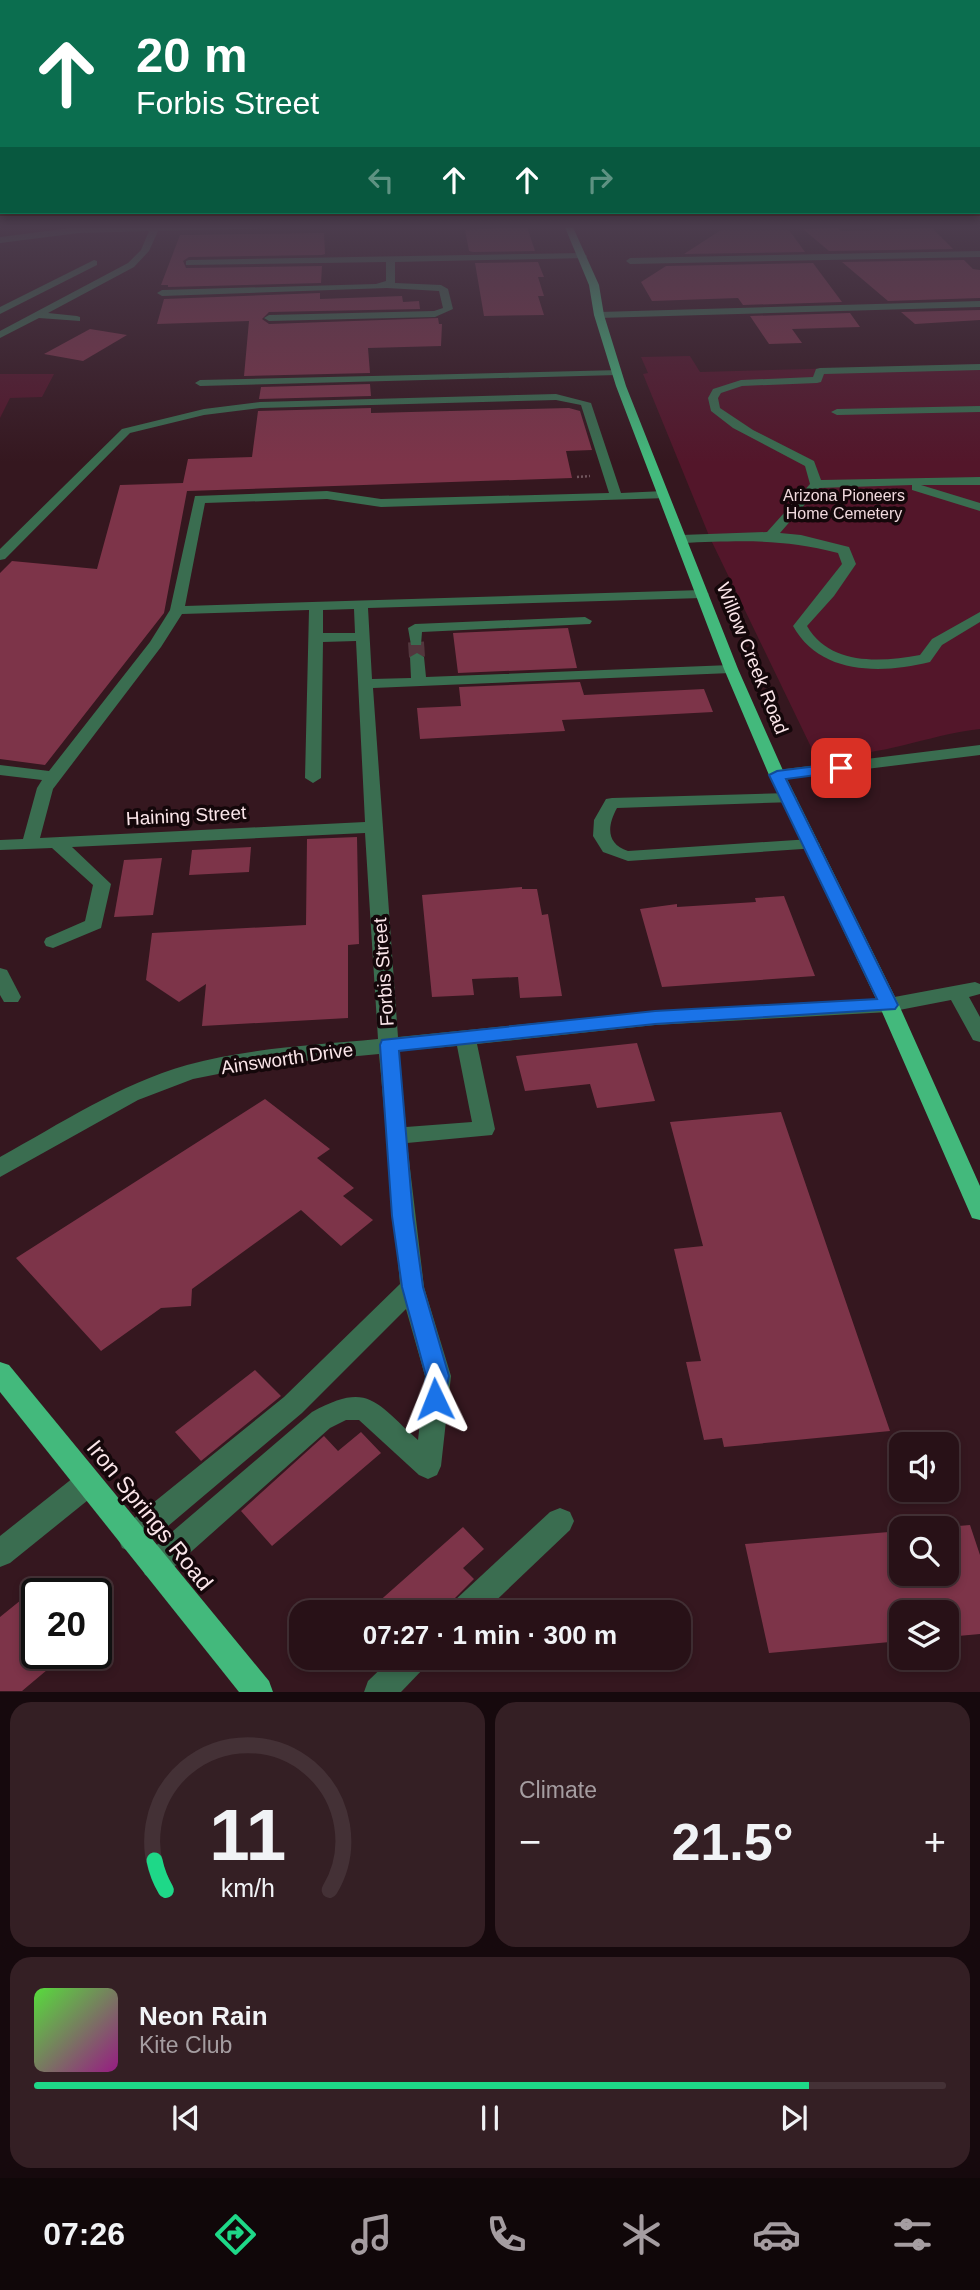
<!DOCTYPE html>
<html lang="en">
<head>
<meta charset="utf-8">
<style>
  :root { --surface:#281117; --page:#341f24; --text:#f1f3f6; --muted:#a59da1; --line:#443136; --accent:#1ed888 }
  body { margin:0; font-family:Helvetica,sans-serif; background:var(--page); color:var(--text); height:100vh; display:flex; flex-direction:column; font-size:26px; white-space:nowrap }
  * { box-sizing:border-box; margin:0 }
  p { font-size:23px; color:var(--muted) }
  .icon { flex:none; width:38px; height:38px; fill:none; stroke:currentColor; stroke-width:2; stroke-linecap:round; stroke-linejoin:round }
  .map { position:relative; height:1692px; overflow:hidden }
  .side { display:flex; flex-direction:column; gap:10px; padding:10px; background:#16090d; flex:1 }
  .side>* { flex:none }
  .top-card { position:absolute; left:0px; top:0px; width:980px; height:214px; box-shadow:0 4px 10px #0003,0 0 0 2px var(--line); background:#0b6e4f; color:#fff; overflow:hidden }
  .buttons { position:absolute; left:889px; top:1432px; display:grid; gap:14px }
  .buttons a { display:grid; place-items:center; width:70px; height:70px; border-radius:14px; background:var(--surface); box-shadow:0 4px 10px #0003,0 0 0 2px var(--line); font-size:35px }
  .speed { position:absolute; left:21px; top:1578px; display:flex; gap:14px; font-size:35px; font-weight:700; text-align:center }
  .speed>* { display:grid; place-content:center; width:91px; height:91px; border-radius:50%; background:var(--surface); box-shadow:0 4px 10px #0003,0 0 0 2px var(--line); line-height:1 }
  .speed .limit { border:4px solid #111; border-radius:10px; background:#fff; color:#111 }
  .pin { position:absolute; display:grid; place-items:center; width:60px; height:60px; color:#fff; margin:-30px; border-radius:14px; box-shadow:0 4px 10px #0006 }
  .me { position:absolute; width:77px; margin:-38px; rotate:358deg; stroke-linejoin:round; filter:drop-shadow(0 0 5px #0008) }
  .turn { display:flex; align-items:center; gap:24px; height:147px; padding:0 21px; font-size:32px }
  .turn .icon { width:91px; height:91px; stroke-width:2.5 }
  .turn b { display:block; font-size:49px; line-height:60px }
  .lanes { display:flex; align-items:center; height:66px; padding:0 21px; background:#0003; justify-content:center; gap:35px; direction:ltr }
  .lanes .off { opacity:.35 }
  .big { font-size:52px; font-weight:800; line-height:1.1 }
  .side .widget { flex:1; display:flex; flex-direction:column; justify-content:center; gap:10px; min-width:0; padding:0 24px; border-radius:21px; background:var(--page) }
  .side .dial { align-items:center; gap:0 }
  .dial svg { height:182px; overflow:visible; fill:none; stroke:var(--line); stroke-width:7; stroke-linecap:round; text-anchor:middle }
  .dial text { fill:var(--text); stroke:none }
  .song { display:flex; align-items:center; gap:21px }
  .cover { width:84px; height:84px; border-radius:10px; background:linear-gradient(135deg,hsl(110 70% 55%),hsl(310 70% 35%)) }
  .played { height:7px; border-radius:4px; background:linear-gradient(90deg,var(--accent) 85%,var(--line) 85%) }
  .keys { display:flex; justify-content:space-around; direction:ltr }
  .heat { display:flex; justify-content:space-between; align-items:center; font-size:38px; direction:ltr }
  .side .tiles { flex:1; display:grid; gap:10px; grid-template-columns:1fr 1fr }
  .widget:last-child { grid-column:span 2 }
  .trip { position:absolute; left:289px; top:1600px; width:402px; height:70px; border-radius:21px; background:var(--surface); box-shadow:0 4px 10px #0003,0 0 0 2px var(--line); font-weight:800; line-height:70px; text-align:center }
  .menu { display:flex; height:112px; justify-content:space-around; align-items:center; background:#100709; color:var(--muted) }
  .menu .icon { width:49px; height:49px }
  .menu .current { color:var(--accent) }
  .menu b { font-size:32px; color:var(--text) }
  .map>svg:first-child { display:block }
</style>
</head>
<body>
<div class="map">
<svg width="980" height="1692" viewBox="0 0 980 1692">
  <rect width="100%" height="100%" fill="#35171f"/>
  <!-- green -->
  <g fill="#53162a">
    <path d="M690,356L700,372L980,364V729C936,733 879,757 838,754C829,754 819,749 811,747L710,538L643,374L648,373L641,357Z"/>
    <polygon points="0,374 54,374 42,397 10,398 0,418"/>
  </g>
  <!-- building -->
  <g fill="#7d3449">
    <polygon points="527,227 535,251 473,252 469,251 465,230"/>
    <polygon points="838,228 841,231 932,228 953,249 829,251 803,229"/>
    <polygon points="721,230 789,230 805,252 684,254"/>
    <polygon points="324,233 325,254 322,255 189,257 183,261 186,268 322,266 321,283 168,287 168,285 161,285 180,235"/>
    <polygon points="964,260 973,269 980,270 980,298 888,301 842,262"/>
    <polygon points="538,262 544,277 538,277 544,296 538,296 544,315 484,316 475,263"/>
    <polygon points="813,263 842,302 743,305 738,298 652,301 641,282 666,266"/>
    <polygon points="320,293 320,299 402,296 403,302 419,301 420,309 269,312 262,319 269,324 438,318 439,324 442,324 441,346 368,348 370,373 244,376 249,321 157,324 164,299"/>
    <polygon points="980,310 980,320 915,324 901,312"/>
    <polygon points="850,313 860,327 792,329 802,343 769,344 750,316"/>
    <polygon points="90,329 127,335 83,361 44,354"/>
    <polygon points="370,384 371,396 259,399 261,387"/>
    <polygon points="371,408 371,413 569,408 580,411 592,450 566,451 572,478 187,491 164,613 45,765 0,759 0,573 12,561 97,569 120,485 183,483 188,459 252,457 258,411"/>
    <polygon points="568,628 577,668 458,673 453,633"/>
    <polygon points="580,682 584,695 704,689 713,712 562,720 565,731 420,739 417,708 461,706 459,687"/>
    <polygon points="357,837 359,944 348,945 348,1018 202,1026 206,984 179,1002 146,980 152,933 306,925 307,839"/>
    <polygon points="251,847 249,872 189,875 192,850"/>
    <polygon points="162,858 153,915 114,917 124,860"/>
    <polygon points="522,887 522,889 537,889 542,915 548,914 562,996 520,998 518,977 472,979 474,995 432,997 422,895"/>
    <polygon points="784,896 815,976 662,987 640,909 677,904 677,907 756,902 755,898"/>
    <polygon points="637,1043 655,1101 597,1108 590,1084 525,1091 516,1056"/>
    <polygon points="265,1099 330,1149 317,1158 354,1188 343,1196 373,1220 341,1246 301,1210 192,1289 191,1306 161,1308 101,1351 16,1258"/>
    <polygon points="781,1112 890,1431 724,1447 722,1438 704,1440 686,1362 701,1361 674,1249 703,1246 670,1122"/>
    <polygon points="255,1370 281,1396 201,1461 175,1432"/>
    <polygon points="361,1432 381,1453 272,1546 241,1511 324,1436 338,1451"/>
    <polygon points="970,1525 980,1555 980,1634 947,1637 947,1612 901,1612 901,1641 769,1653 745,1544 901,1531 901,1573 947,1573 947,1527"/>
    <polygon points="463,1527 484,1549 463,1568 474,1579 441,1612 367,1612"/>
    <polygon points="37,1587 37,1654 66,1654 22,1691 0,1691 0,1617"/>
  </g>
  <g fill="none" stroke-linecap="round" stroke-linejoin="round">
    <!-- minor-tunnel -->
    <polyline stroke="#53363d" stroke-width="16" stroke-dasharray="16 8" stroke-linecap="butt" points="416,642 417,657"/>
    <!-- path -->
    <polyline stroke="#71565d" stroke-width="2.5" stroke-dasharray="2 2" stroke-linecap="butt" points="577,477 590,476"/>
    <!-- minor -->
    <g fill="#3a6d50" fill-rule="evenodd">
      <polygon points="152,225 320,225 316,227 158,231 149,251 134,267 48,313 77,316 80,317 80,321 39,318 0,338 0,331 128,263 141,250 149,231 79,233 0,243 0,237 79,227"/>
      <polygon points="980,251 980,257 630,264 626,261 630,258"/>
      <polygon points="583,253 587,256 586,258 395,262 395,283 441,285 448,289 453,309 435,317 269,321 264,318 269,315 434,311 443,308 439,291 387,288 162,296 157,293 162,290 376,284 386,281 386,262 186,265 186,261 189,260"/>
      <polygon points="94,260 97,261 97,265 0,314 0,307"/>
      <polygon points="980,301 980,307 599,318 594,315 599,312"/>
      <path d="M980,364V370L824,374L821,382L817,383L742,386L721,393L718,398L720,408L753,430L814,461L821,480L980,477V485H921L980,503V511L912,490V485L819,488L780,533L801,535L849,547L856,564L834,596L807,626C830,666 881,662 920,655L932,639L980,612V622L942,645L930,662C881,674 820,675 793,626L842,564L838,553C780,538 740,541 681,543L675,539L681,535L767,532L810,484L805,466L733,428L711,411L708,398L713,389L741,380L813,377L816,369L820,368Z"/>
      <polygon points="621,370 621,374 617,375 200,386 195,383 200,380"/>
      <path d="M556,394L591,403L621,493L664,491L668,492V498L381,507L327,499L205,503L185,606L702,590L709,594L702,598L368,608L372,679L411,678L410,657L417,653L424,657L426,677L731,665L738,669L731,673L373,688L398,1037L655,1011L889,998L975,982L980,984V994L969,997L980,1017V1042L973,1040L951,1000L889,1012L655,1025L477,1044L495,1129L492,1135L407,1143L424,1287L451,1376L441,1466L437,1475L428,1479L419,1475L359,1420H346L330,1428L165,1575L155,1579L145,1575L141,1565L145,1555L312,1412C369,1381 375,1402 418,1440L425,1376L406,1309L302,1413L142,1548L132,1552L122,1548L118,1538L122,1528L284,1397L400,1284L379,1054L264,1065L193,1079L138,1100L0,1177V1157C60,1124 120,1084 187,1065C249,1048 315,1045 378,1039L365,833L72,847L111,884L101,928L53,948L46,946L44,942L46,938L85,921L93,885L52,848L0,850V840L23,839L37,788L42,780L0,775V765L49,771L150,642L170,610L195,496L327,491L381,499L609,493L581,405L556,400L260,408L204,415L130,433L5,559L0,560V549L122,429L204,409L260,402ZM354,609L355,633H323V610ZM309,610L305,778L313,783L321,778L323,642L356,641L365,822L40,838L53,789L161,647L182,614ZM457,1046L472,1122L406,1127L399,1051Z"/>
      <polygon points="980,406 980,412 837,415 831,412 837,409"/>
      <polygon points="585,617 592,621 590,624 422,632 421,645 411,645 408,628 415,624"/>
      <polygon points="980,745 980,755 777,780 769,775 777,770"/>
      <path d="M789,793L797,798L795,802L617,808C607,826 606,844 628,851L811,839L820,844L817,848L628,861L603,852L593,836L594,820L606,799L612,798Z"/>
      <polygon points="0,968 7,970 21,997 18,1002 4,1002 0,995"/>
      <polygon points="88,1470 98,1474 101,1483 98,1492 10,1563 0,1567 0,1536 78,1474"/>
      <polygon points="560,1508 570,1512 574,1521 570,1530 484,1612 449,1612 453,1602 550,1512"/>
      <polygon points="393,1657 430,1657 425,1667 401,1692 364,1692 368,1681"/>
    </g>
    <!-- major -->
    <g fill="#43b97c" fill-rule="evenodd">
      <polygon points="564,225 572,225 599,285 604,315 626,386 738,669 785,775 899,1005 980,1186 980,1220 972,1218 969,1211 879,1005 769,775 724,669 616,386 594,315 589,285"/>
      <polygon points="0,1362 9,1365 269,1681 273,1692 239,1692 0,1392"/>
    </g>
  </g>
  <!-- sky -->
  <linearGradient id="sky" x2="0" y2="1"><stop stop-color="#1d0d11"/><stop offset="0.49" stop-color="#4b3c4d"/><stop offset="1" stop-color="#4b3c4d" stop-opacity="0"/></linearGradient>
  <rect width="980" height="462" fill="url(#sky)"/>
  <!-- route -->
  <polygon fill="#1a73e8" stroke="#114b97" stroke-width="2" points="841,763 848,768 846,771 786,779 898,1005 895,1009 655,1024 399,1051 413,1216 423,1287 449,1376 443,1406 435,1409 427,1406 423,1399 426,1376 402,1287 392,1216 380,1045 382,1040 655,1011 877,999 769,775 777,771"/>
  <g text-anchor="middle" stroke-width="7" stroke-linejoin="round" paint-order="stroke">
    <!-- far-park labels -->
    <g font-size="16" fill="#f0d9dd" stroke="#14070a">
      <text x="844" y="501">Arizona Pioneers<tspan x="844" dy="18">Home Cemetery</tspan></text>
    </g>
    <!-- street labels -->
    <g font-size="19" fill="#fae5e9" stroke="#14070a">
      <text transform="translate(753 658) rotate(68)" y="7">Willow Creek Road</text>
      <text transform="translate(186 815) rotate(-3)" y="7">Haining Street</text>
      <text transform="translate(383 972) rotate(-94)" y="7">Forbis Street</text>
      <text transform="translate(287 1058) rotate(-8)" y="7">Ainsworth Drive</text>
    </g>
    <!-- near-street labels -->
    <g font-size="23" fill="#fae5e9" stroke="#14070a">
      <text transform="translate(150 1515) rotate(51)" y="8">Iron Springs Road</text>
    </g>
  </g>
</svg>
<div class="buttons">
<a><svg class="icon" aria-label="sound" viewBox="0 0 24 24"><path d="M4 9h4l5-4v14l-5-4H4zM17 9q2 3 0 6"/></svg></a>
<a><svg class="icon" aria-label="search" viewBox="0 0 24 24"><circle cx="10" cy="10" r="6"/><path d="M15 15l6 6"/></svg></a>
<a><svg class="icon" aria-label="layers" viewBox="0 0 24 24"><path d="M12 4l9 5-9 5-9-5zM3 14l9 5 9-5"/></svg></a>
</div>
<div class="speed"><div class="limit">20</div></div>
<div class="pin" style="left:841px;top:768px;background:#d93025"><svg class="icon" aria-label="arrive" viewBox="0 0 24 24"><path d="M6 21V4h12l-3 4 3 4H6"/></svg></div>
<svg class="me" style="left:435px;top:1399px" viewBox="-20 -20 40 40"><path d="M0-17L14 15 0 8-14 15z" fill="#1a73e8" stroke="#fff" stroke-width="4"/></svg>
<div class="trip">07:27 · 1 min · 300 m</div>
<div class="top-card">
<div class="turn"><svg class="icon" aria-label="ahead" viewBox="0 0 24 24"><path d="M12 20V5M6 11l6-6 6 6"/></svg><div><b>20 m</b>Forbis Street</div></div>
<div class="lanes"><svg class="icon off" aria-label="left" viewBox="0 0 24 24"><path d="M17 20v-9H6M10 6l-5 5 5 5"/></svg><svg class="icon" aria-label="ahead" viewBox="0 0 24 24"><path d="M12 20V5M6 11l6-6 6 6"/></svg><svg class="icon" aria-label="ahead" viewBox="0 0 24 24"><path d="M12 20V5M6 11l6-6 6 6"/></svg><svg class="icon off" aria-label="right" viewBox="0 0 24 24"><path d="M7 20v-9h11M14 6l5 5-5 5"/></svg></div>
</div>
</div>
<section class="side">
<div class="tiles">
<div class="widget dial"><svg viewBox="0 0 100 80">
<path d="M14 69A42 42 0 1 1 86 69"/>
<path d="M14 69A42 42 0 0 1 9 56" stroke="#1ed888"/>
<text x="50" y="56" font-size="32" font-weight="700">11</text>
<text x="50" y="72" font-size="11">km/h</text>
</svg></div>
<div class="widget"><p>Climate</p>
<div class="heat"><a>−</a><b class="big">21.5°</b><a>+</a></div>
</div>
<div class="widget">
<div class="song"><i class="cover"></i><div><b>Neon Rain</b><p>Kite Club</p></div></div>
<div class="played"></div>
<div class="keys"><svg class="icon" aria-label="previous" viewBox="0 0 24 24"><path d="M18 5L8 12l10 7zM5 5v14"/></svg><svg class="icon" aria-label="pause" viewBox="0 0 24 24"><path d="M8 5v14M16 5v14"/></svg><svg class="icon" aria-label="next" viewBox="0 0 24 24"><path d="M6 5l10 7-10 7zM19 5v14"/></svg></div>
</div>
</div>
</section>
<nav class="menu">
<b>07:26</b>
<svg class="icon current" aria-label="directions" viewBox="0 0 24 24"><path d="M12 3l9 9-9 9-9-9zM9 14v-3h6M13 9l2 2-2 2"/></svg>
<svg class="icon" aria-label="music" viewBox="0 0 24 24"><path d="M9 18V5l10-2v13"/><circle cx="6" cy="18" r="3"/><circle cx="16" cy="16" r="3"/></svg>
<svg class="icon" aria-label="phone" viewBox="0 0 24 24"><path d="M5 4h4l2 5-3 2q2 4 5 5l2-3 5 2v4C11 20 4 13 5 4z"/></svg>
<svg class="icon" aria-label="climate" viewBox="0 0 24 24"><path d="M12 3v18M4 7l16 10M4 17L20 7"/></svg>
<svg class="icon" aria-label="car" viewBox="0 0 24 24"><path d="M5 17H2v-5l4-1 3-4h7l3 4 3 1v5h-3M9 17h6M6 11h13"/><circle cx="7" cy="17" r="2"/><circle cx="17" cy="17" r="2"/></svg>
<svg class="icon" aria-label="filters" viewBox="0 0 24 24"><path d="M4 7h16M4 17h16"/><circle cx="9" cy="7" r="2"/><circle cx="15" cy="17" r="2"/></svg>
</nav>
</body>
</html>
